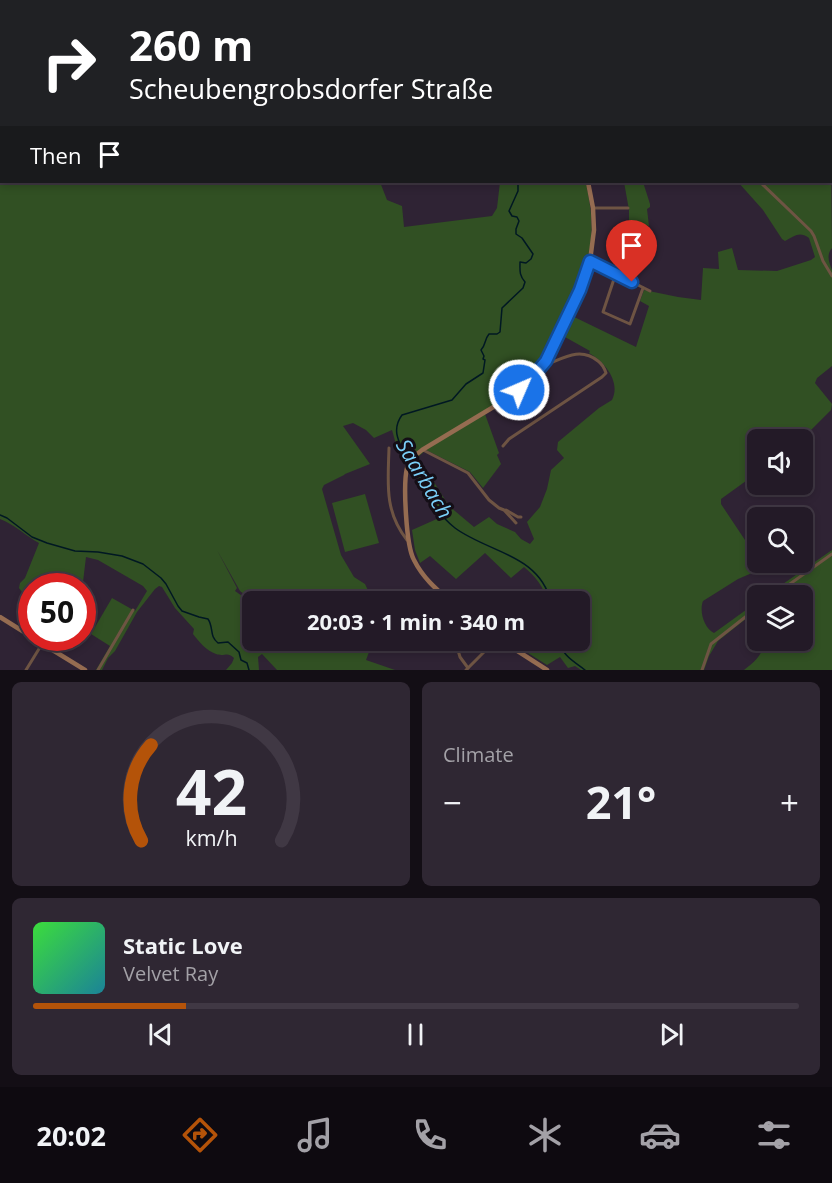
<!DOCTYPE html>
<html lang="en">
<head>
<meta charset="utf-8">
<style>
  :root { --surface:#231a27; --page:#2f2733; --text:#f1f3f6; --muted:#a3a1a7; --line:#403844; --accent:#b45309 }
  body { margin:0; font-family:"Open Sans",sans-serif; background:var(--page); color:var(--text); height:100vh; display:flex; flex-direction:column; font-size:22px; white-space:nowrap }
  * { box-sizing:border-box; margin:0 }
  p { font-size:20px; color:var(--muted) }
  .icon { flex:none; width:33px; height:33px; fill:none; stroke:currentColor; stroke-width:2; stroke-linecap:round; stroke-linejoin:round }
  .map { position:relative; height:670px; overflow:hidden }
  .panel { display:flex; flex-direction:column; gap:12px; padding:12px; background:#130e15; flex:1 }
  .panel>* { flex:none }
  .guide { position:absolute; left:0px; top:0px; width:832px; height:183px; box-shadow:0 3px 9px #0003,0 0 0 2px var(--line); background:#202124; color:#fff; overflow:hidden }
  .tools { position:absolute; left:747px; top:429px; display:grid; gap:12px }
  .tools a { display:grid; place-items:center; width:66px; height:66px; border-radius:9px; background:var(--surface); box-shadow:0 3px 9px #0003,0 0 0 2px var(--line); font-size:30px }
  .speed { position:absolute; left:18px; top:573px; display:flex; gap:12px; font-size:30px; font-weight:700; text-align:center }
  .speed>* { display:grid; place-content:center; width:78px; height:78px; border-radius:50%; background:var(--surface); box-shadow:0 3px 9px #0003,0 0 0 2px var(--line); line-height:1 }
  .speed .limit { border:9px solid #d22; background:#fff; color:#111 }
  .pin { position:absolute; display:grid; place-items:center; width:51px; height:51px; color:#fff; margin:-62px -26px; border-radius:50% 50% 50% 0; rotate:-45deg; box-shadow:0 0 6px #0007 }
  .pin .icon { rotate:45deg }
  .me { position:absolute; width:66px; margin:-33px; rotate:45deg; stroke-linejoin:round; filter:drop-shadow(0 0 4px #0008) }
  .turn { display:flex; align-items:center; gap:21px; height:126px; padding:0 30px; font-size:27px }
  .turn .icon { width:78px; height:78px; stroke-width:2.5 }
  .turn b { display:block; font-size:42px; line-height:51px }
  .then { display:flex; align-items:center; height:57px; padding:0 30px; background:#0003; gap:12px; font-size:22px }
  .big { font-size:45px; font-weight:700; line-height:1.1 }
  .panel .tile { flex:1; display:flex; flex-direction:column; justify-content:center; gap:9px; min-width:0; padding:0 21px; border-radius:9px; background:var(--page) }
  .panel .dial { align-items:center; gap:0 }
  .dial svg { height:156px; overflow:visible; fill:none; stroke:var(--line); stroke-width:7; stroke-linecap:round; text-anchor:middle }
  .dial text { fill:var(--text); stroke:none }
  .song { display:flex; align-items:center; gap:18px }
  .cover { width:72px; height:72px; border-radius:9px; background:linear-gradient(135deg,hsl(120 70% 55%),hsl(190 70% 35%)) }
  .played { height:6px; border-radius:3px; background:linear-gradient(90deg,var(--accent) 20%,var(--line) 20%) }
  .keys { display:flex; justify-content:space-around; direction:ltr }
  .heat { display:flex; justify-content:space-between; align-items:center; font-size:33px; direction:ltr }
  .panel .tiles { flex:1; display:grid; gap:12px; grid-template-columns:1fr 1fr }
  .tile:last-child { grid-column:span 2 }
  .trip { position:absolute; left:242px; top:591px; width:348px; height:60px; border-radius:9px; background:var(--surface); box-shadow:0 3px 9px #0003,0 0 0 2px var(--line); font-weight:700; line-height:60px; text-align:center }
  .tabs { display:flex; height:96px; justify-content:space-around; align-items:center; background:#0e0a10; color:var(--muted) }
  .tabs .icon { width:42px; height:42px }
  .tabs .active { color:var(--accent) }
  .tabs b { font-size:27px; color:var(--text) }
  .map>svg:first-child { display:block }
</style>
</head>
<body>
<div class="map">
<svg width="832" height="670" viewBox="0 0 832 670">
  <rect width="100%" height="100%" fill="#2f2334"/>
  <!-- green -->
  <g fill="#315023" fill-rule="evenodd">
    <path d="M0,0H409L410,1L2,2V182H380L387,200L402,206L404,227L492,216L497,208L500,182H586C590,203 594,225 590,247C586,270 576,292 566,313L636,347L649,306L640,301L644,290L678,297L701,300L703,268L719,269L718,252L732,248L738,270L777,271L811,260L815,257L809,238C799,231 795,236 785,241L782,239L763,210L738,182H831V155L832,248C826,255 829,262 832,270V366L817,378L815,383L832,404L831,410L802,439L758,440L757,473L721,499V504L757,558L758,565L752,573L738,579L703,601C699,611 704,628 714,633L757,602V610L718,641L709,656L704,670H581L575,666L568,668L560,657L547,665L528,653L537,641L579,640V602L547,601C544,587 536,577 524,567L511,578L485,553L456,579L430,556L420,563L415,550L412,530L439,518L430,504L412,466L402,457L397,448L392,430L374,438L366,430L353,423L343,426L370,464L345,474L344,475L324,485L322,489L341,555L354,577L365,584L373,601H253L240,591L217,550L237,588L235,591L252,603V640L370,641L372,644L366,660L395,670H277L262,654L258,657L259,670H226L232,663L234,658C227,651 225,657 216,654C207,651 199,642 193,634L194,629L175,608L162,587L159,586L155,589L137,612L115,651L108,658L102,670H96L110,646L91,634L112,598L135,611L147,591L143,586L98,560L86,557L83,582L88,585L84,590L83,597L82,586H32L27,591L22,592L19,588L20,583L25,578L39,543C26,536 14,524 0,519ZM561,337H565L590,351L589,353C605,362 621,382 612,400L599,408L558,442L557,450L564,458L551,470L547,489L540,507L527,522L534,539L530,544L521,539L515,532L497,524L489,517L474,527L449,506L418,457L426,450L470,472L483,488L501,464L497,455L499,453L485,414C508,401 530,388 545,366C551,357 556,346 561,337Z"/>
    <polygon points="604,0 832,0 831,151 831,2 605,2"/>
    <polygon points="624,182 643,182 650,204 650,207 647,209 649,226 629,221 629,210"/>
    <polygon points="365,494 379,543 345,552 332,503"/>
    <path d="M832,550V670H744C753,663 766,653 762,641L802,640V596L767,595Z"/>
  </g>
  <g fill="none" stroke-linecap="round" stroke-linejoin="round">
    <!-- stream -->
    <g stroke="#001823" stroke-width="1.5">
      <polyline points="485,0 486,2"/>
      <path d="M408,459L406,457C399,442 391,430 402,415L452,400L466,384L483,373L485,360L483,359L484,356L481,350C486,345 484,340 489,334H497L500,332L502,308L523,288L525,282C519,275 520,271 520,262L526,263L531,259L533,254L522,238L516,234V229L519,221L517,217L512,216L509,211L518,191V182"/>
      <path d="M412,462C429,483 430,509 455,528C489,553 539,554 551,602"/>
      <path d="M0,515L7,518L32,537L47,543L75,551L98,552L122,556L143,564L161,578L166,584L178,606L182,611L199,617L208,619C214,628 209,636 218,643L228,642L239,652L241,660L247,663L249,670"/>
      <path d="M558,640C564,657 572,660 585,670"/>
    </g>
    <!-- street -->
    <g stroke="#6e5443" stroke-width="3">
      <polyline points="548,0 548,2"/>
      <polyline points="760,182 811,231 814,236 823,261 832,276"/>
      <polyline points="593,208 628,208"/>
      <polyline points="590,261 650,291"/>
      <polyline points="615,273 622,234 627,224"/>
      <polyline points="616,273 603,312 630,324 643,288"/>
      <polyline points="632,282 638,249 639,248 643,248"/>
      <path d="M503,446L509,439L602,377L606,373C604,367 602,364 598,361C581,347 565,357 548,364L545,363"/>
      <path d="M389,448C388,483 384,511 407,540"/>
      <polyline points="423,450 468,473 489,500 499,508 504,510 516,523"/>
      <polyline points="506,510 518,517 521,517"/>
      <polyline points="773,596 832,554"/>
      <path d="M386,640C402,647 407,653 422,640"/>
      <polyline points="455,640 460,657 468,668"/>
      <polyline points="26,670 42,644"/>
      <polyline points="98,670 133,610"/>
      <polyline points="466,670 496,640"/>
      <polyline points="702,670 711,644 758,607"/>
    </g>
    <!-- secondary -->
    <g stroke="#956c51" stroke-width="4.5">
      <polyline points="538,0 538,2"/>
      <path d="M451,602C436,589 423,578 414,560C406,546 403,484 407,468C410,460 415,455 422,450L510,397L530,380L546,361L580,290L590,261L594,230L593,208L588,182"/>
      <polyline points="0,617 32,637"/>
      <polyline points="33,638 85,670"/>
      <polyline points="504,640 516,650 547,670"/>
    </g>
  </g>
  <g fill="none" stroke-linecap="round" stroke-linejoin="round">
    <defs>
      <polyline id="route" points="519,390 530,380 546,361 580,290 590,261 632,282"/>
    </defs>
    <!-- route casing -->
    <use href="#route" stroke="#114b97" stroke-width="15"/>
    <!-- route -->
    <use href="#route" stroke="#1a73e8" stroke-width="10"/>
  </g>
  <g text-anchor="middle" stroke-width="6" stroke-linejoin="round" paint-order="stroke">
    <!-- water labels -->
    <g font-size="21" font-style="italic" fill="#7acff8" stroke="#140e16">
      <text transform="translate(424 479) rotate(59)" y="7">Saarbach</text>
    </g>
  </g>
</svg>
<div class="tools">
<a><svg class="icon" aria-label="sound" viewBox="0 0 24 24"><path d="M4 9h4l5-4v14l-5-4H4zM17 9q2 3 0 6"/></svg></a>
<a><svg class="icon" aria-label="search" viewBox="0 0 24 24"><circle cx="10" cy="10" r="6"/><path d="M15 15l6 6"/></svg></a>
<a><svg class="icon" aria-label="layers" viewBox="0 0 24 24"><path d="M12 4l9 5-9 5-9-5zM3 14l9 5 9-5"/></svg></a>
</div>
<div class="speed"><div class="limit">50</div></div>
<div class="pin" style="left:632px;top:282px;background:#d93025"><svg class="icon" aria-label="arrive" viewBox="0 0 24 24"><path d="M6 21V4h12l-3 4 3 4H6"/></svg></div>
<svg class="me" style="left:519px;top:390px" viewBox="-20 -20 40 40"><circle r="17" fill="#1a73e8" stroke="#fff" stroke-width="3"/><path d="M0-11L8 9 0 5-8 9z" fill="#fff"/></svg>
<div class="trip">20:03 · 1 min · 340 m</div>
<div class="guide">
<div class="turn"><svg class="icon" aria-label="right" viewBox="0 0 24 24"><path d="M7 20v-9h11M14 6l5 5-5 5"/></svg><div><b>260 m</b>Scheubengrobsdorfer Straße</div></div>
<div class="then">Then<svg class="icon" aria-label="arrive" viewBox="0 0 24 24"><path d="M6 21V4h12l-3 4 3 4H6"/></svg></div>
</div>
</div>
<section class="panel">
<div class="tiles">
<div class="tile dial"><svg viewBox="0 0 100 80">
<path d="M14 69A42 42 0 1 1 86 69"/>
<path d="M14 69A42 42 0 0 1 19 20" stroke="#b45309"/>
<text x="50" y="56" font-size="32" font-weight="700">42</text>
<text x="50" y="72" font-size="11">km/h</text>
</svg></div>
<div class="tile"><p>Climate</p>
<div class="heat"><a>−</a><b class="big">21°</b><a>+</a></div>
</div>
<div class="tile">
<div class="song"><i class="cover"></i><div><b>Static Love</b><p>Velvet Ray</p></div></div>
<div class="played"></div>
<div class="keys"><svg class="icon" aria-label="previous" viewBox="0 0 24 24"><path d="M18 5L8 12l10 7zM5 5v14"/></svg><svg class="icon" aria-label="pause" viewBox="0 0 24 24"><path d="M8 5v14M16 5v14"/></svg><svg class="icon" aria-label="next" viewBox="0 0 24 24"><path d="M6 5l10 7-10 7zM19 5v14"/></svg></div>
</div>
</div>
</section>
<nav class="tabs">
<b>20:02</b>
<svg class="icon active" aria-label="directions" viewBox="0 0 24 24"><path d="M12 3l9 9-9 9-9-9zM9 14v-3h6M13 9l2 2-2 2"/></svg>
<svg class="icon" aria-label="music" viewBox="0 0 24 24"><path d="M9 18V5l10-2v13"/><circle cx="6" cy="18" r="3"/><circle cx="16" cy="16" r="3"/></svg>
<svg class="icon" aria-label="phone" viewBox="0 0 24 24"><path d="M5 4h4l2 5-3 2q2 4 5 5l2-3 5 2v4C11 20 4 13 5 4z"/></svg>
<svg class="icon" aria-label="climate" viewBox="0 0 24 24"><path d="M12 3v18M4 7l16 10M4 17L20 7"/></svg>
<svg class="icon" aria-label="car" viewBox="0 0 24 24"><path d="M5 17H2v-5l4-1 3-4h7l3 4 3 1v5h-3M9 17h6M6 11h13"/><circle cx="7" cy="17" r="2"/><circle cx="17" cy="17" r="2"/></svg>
<svg class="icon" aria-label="filters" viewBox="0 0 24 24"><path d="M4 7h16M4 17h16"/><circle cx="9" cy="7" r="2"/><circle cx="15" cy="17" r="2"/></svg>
</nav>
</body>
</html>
